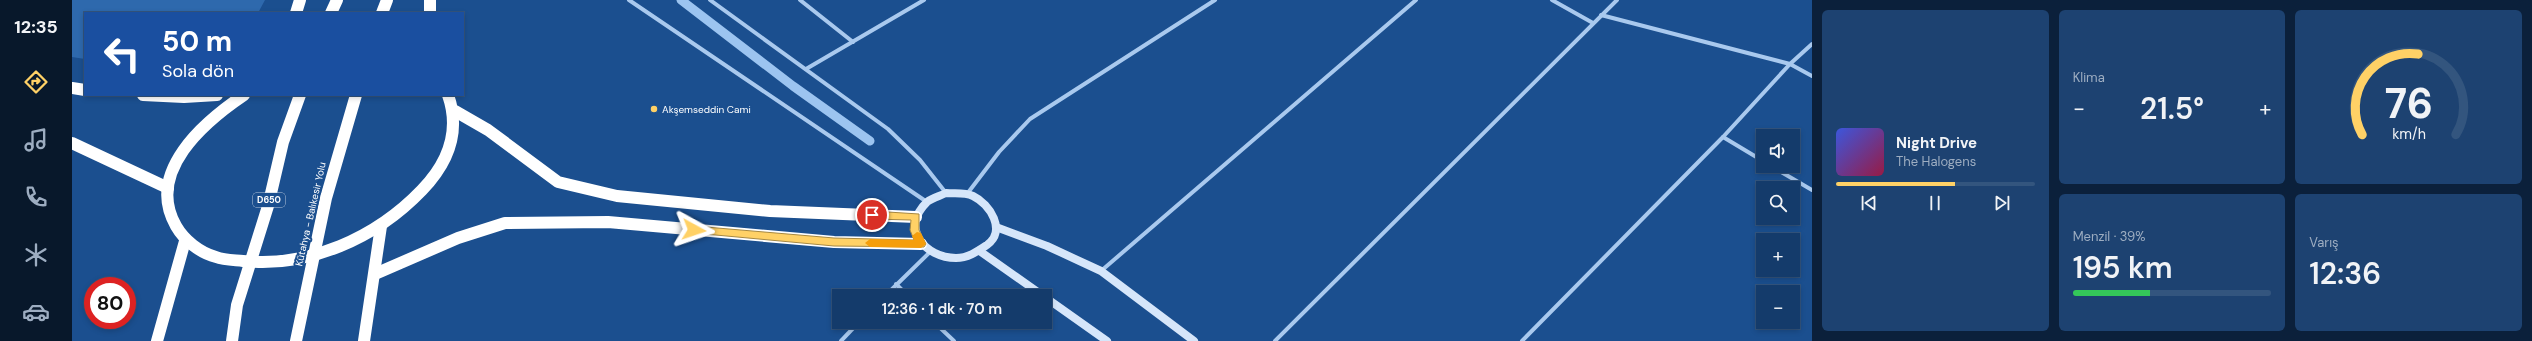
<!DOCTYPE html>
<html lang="tr">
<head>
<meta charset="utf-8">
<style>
  :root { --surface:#143b6b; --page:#1d4271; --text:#f1f3f6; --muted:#9dadc1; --line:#33557e; --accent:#ffd166 }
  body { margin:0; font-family:"DM Sans",sans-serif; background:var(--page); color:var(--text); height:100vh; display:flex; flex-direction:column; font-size:15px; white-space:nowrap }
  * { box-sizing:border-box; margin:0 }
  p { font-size:13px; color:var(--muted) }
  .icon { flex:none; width:22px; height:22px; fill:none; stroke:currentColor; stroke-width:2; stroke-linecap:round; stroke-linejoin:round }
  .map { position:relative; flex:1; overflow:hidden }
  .sheet { display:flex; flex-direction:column; gap:10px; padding:10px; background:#0b203b; width:720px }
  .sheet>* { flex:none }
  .banner { position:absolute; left:12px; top:12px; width:380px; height:84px; border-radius:0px; box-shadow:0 2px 6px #0003,0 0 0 1px var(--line); background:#1a4fa0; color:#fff; overflow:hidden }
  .tools { position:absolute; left:1684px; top:129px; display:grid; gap:8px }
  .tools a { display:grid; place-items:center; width:44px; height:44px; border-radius:0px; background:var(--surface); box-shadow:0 2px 6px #0003,0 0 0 1px var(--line); font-size:20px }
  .speed { position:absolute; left:12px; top:277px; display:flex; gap:8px; font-size:20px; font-weight:700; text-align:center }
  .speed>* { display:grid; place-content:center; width:52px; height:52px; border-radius:50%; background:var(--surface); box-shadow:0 2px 6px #0003,0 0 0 1px var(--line); line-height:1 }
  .speed .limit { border:6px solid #d22; background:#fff; color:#111 }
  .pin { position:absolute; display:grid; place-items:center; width:34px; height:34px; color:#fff; margin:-17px; border:2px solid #fff; border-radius:50%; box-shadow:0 1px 4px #0007 }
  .me { position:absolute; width:44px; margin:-22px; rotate:95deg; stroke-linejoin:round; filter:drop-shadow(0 0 3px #0008) }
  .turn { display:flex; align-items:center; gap:14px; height:84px; padding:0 12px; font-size:18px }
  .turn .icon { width:52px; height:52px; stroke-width:2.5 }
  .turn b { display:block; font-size:28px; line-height:34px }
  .big { font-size:30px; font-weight:600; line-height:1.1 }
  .sheet .widget { flex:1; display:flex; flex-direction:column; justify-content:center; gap:6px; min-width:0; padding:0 14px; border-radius:6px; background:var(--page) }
  .sheet .dial { align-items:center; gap:0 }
  .dial svg { height:104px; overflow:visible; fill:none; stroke:var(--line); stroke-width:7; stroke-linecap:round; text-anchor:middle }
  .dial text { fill:var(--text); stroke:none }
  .song { display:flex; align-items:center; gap:12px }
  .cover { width:48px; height:48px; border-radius:6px; background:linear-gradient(135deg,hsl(230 70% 55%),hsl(340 70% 35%)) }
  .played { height:4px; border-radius:2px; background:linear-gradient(90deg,var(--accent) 60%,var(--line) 60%) }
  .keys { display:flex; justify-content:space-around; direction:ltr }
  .heat { display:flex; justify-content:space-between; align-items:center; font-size:22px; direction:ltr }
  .charge { height:6px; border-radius:3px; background:linear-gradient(90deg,#34c759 39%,var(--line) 0) }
  .sheet .tiles { flex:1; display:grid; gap:10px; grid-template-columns:repeat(3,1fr) }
  .widget:first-child { grid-row:span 2 }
  .trip { position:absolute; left:760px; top:289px; width:220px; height:40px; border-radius:0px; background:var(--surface); box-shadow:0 2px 6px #0003,0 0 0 1px var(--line); font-weight:600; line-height:40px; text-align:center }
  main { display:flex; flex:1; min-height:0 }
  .dock { display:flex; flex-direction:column; width:72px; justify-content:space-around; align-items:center; background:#08182b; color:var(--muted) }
  .dock .icon { width:28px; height:28px }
  .dock .active { color:var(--accent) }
  .dock b { font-size:18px; color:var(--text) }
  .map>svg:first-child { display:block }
</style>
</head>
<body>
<main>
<nav class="dock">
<b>12:35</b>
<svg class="icon active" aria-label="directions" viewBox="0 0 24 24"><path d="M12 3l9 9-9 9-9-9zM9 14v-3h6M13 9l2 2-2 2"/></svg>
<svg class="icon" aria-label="music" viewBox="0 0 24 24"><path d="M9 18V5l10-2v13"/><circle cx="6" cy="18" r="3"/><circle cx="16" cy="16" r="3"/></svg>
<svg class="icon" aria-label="phone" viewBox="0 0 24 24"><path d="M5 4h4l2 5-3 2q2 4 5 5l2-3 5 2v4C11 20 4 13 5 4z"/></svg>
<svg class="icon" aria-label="climate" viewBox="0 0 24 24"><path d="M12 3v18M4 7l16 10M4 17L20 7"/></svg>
<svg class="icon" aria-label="car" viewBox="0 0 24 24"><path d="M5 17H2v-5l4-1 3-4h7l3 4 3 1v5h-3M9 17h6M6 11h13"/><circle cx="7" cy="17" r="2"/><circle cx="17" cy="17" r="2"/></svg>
</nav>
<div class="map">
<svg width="1740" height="341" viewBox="0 0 1740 341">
  <rect width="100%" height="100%" fill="#1b4f8f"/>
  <!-- green -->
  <polygon fill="#2e69ad" points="0,0 193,0 186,13 13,13 13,59 0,57"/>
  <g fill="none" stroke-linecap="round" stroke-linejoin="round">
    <!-- stream -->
    <polyline stroke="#9cc4f0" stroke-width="9" points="609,0 721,86 798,141"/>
    <!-- street -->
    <g stroke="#a9c9ee" stroke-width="4">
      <polyline points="557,0 855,202"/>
      <polyline points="638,0 816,129 848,160 874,193"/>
      <polyline points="728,0 781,42"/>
      <polyline points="1480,0 1521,23"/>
      <polyline points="1740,44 1718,64 1740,76"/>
      <polyline points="734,69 852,0"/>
      <polyline points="1651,137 1691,161"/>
      <polyline points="1699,166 1740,190"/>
      <polyline points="895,194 927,152 958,119 1143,0"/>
      <polyline points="1029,271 1344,0"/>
      <polyline points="824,284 836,296"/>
      <polyline points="813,296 858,252"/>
      <polyline points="862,322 882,341"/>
      <polyline points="769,341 787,322"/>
      <polyline points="1203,341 1545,0"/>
      <polyline points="1450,341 1651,137 1718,64 1529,15"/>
    </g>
    <!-- secondary -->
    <g stroke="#d6e6fa" stroke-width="8">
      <path d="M874,193C883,194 892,192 901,196C918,204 935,231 915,245C906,251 896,258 884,258C853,258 828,228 855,202C860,198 868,196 874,193Z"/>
      <polyline points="924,227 975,246 1029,271 1122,341"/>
      <polyline points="909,252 1035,341"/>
    </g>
    <!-- highway -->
    <g stroke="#fff" stroke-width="12">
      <polyline points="358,0 358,13"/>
      <polyline points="224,13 228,0"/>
      <polyline points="259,13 265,0"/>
      <polyline points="310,13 315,0"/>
      <polyline points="0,88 13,90"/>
      <polyline points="71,95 112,97 145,95"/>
      <path d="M172,95C132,122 73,172 104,226C112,240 128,253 144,257C152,260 162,260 171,261C237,268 304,238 350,190C376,163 389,132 376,95"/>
      <polyline points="383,111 416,130 486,182 545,196 698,211 844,217"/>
      <polyline points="0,143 96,188"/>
      <polyline points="303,274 386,238 433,223 536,222 762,242 849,244"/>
      <polyline points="85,341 113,241"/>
      <polyline points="160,341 165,305 196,206 211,142 228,95"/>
      <polyline points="224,341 254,198 284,95"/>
      <polyline points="292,341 309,226"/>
    </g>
  </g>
  <!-- route -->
  <polygon fill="#ffd166" stroke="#a68842" points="800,211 847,214 847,230 854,244 852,247 762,246 622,233 617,230 622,226 762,238 842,240 838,230 839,220 800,219 795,215"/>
  <!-- slow -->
  <polygon fill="#f59e0b" points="845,232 849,233 854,244 849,248 798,247 793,243 798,239 842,240 840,236"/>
  <!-- markers -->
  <circle fill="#ffd166" stroke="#1b4f8f" stroke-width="1.5" cx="582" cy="109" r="4"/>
  <g text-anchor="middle" stroke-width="4" stroke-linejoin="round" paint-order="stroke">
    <!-- shield labels -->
    <rect fill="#1b4f8f" stroke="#bbcadd" stroke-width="1" x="181" y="193" width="32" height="14" rx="3"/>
    <g font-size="9" font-weight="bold" fill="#fff">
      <text x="197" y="203">D650</text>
    </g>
    <!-- poi labels -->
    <g font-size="10" fill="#fff" stroke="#1b4f8f" text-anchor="start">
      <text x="590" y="113">Akşemseddin Cami</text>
    </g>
    <!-- street labels -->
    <g font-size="10" fill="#fff" stroke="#1b4f8f">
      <text transform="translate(238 214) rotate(-77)" y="4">Kütahya - Balıkesir Yolu</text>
    </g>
  </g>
</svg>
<div class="tools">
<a><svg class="icon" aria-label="sound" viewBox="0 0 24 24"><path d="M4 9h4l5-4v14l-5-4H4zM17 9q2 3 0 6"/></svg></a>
<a><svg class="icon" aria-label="search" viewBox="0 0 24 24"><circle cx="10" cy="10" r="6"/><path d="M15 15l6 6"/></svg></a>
<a>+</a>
<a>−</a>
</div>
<div class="speed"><div class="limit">80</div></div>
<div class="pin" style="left:800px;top:215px;background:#d93025"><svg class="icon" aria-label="arrive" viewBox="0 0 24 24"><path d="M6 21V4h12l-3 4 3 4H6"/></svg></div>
<svg class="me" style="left:622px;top:230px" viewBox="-20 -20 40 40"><path d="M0-17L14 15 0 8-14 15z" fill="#ffd166" stroke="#fff" stroke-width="4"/></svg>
<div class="trip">12:36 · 1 dk · 70 m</div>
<div class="banner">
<div class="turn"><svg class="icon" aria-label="left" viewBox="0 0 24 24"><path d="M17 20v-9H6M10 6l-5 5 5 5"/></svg><div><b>50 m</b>Sola dön</div></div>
</div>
</div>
<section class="sheet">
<div class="tiles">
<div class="widget">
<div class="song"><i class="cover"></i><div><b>Night Drive</b><p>The Halogens</p></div></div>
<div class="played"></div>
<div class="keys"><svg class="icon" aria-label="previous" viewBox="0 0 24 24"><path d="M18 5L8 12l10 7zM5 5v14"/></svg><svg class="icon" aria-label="pause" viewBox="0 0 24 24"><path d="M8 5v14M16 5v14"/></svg><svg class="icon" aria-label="next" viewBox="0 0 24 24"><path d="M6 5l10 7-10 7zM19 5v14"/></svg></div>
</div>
<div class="widget"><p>Klima</p>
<div class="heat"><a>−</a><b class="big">21.5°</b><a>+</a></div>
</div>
<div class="widget dial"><svg viewBox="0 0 100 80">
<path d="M14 69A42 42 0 1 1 86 69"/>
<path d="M14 69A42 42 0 0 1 57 7" stroke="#ffd166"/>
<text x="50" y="56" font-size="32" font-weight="700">76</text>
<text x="50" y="72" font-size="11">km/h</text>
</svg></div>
<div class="widget"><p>Menzil · 39%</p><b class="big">195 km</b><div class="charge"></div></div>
<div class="widget"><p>Varış</p><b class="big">12:36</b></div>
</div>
</section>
</main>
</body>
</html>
